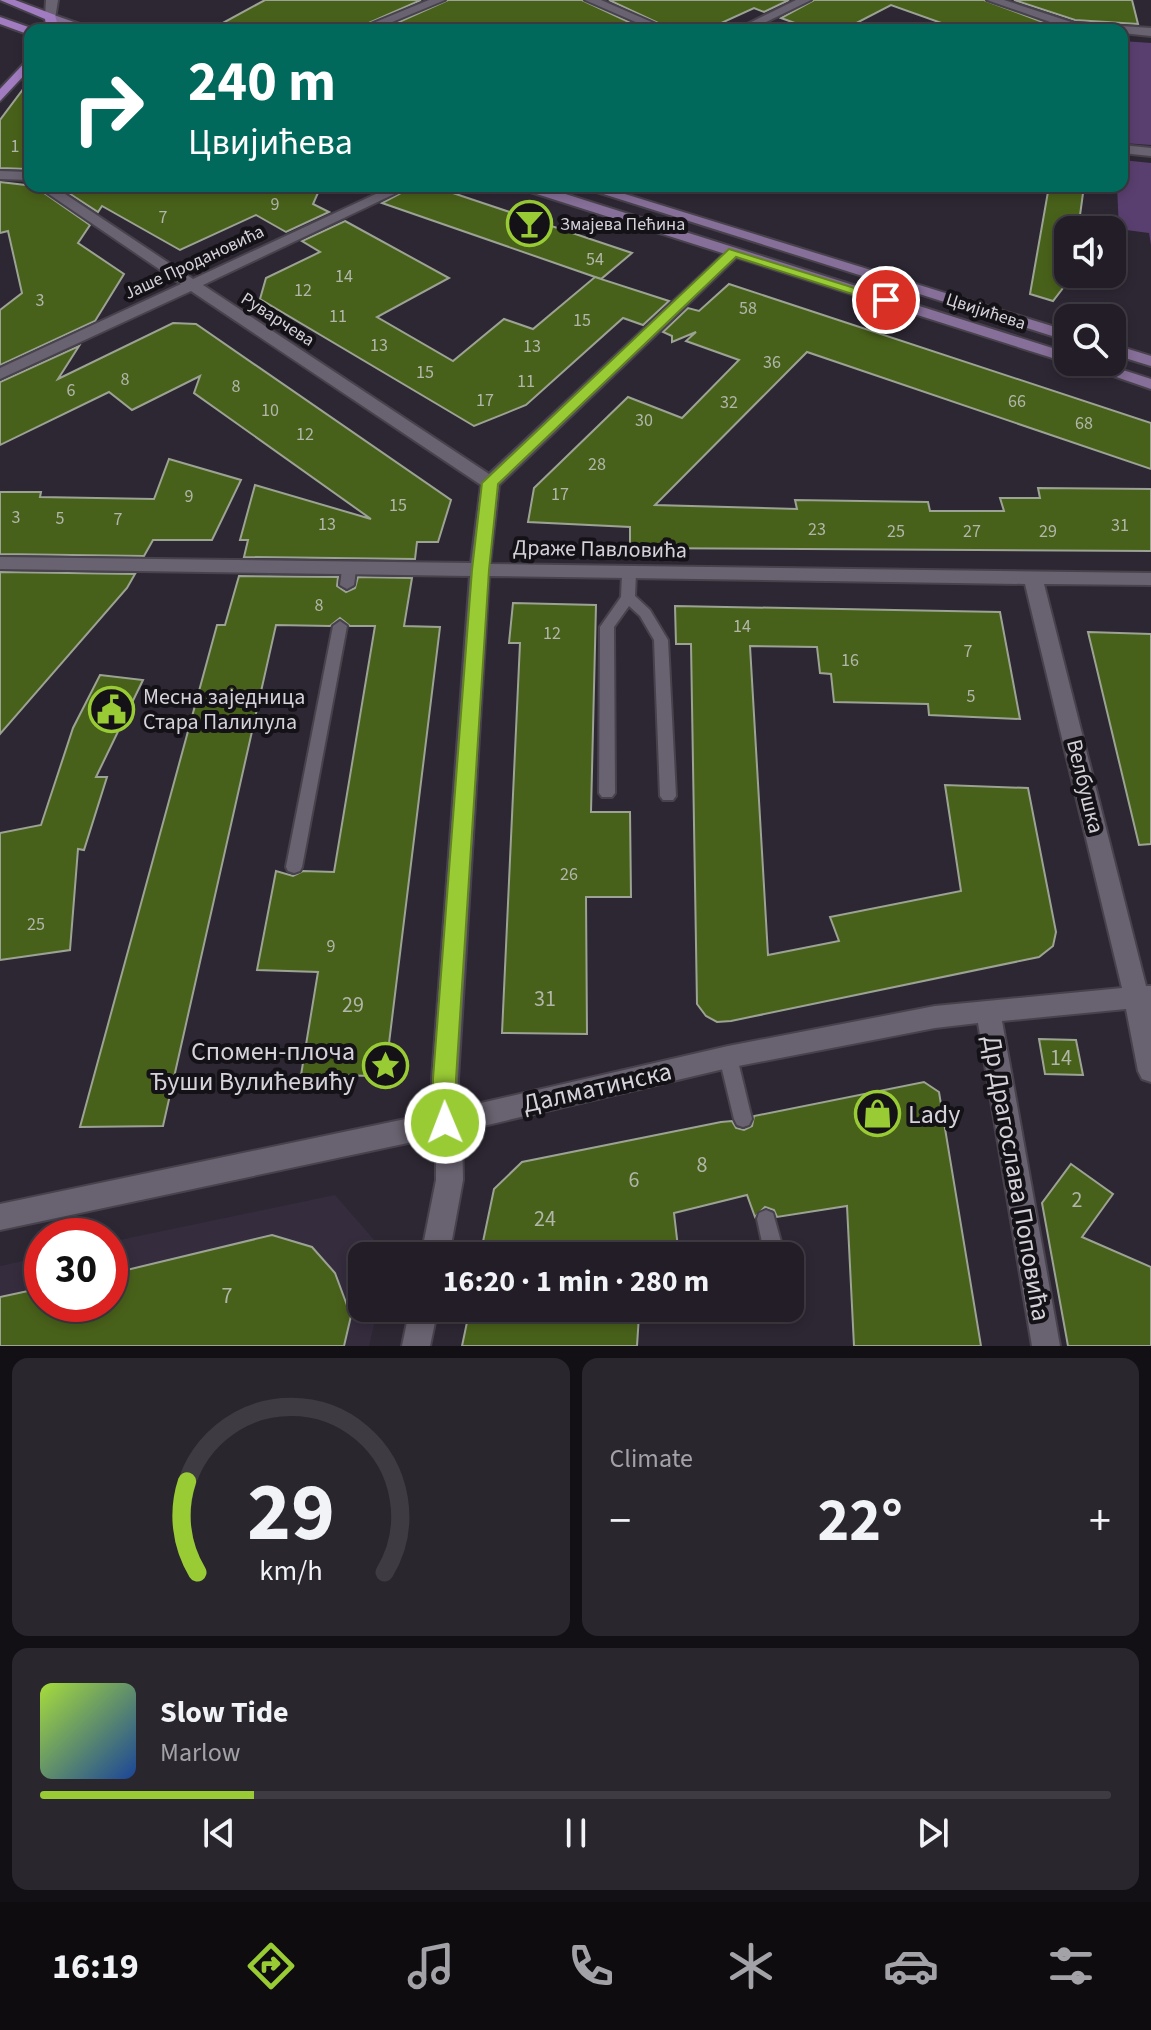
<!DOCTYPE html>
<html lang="en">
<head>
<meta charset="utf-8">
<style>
  :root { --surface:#221d26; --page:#2a262e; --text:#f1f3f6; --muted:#a2a2a7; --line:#3f3b43; --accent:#99cb35 }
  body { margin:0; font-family:"Source Sans 3",sans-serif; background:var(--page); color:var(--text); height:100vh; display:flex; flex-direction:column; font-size:30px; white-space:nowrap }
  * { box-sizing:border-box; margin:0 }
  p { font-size:26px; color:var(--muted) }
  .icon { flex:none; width:44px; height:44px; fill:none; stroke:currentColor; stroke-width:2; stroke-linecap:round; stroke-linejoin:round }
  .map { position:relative; height:1346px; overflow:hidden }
  .drawer { display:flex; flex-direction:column; gap:12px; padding:12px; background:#131015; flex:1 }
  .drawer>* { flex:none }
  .top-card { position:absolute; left:24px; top:24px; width:1104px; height:168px; border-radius:16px; box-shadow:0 4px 12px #0003,0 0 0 2px var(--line); background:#00695c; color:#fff; overflow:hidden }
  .fabs { position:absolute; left:1054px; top:216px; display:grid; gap:16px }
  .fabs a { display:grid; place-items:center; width:72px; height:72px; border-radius:16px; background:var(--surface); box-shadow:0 4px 12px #0003,0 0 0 2px var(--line); font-size:40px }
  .speed { position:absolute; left:24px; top:1218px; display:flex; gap:16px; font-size:40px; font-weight:700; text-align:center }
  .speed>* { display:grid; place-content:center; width:104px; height:104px; border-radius:50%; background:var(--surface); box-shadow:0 4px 12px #0003,0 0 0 2px var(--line); line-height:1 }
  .speed .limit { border:12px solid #d22; background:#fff; color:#111 }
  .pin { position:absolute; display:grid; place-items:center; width:68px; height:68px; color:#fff; margin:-34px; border:4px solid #fff; border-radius:50%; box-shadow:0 2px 8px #0007 }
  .me { position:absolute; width:88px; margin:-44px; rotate:359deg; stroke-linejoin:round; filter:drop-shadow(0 0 6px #0008) }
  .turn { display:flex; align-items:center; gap:28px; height:168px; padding:0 32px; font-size:36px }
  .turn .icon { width:104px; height:104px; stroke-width:2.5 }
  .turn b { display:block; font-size:56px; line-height:68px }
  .big { font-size:60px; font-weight:700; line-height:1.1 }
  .drawer .widget { flex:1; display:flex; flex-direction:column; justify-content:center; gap:12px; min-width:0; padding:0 28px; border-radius:16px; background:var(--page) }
  .drawer .dial { align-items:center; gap:0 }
  .dial svg { height:208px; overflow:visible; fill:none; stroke:var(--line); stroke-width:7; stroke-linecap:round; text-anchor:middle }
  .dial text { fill:var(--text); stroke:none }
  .song { display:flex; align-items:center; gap:24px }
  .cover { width:96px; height:96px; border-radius:12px; background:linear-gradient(135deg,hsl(80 70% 55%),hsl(220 70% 35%)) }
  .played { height:8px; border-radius:4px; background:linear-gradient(90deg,var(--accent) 20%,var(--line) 20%) }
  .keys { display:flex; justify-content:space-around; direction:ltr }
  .heat { display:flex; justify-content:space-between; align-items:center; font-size:44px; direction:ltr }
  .drawer .tiles { flex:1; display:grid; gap:12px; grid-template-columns:1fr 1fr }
  .widget:last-child { grid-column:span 2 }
  .trip { position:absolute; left:348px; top:1242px; width:456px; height:80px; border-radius:16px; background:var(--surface); box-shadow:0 4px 12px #0003,0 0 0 2px var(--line); font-weight:700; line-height:80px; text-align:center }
  .tabs { display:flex; height:128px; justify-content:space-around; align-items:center; background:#0e0c0f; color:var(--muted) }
  .tabs .icon { width:56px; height:56px }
  .tabs .on { color:var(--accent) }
  .tabs b { font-size:36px; color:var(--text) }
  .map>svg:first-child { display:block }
</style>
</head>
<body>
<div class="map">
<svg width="1151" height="1346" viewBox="0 0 1151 1346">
  <rect width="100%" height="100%" fill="#2d2733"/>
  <!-- built -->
  <polygon fill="#352c3e" points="335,1195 388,1256 362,1256 362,1308 378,1308 369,1346 0,1346 0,1266 42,1257 42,1304 110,1304 110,1242"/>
  <!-- green -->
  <g fill="#593f6f">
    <polygon points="1122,41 1151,43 1151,145 1123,143"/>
    <polygon points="1122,160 1151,163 1151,245 1149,233 1119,229 1117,186 1122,186"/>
  </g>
  <!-- building -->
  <g fill="#48611a" stroke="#9ca394" stroke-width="2">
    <polygon points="265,0 421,0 353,30 210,30"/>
    <polygon points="448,0 582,0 646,30 381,30"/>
    <polygon points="609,0 789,0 764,12 754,8 706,30 673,30"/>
    <polygon points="814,0 984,0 1064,30 961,30 891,5 843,30 814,30 781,18"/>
    <polygon points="1014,0 1132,0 1138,24 1075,20"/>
    <polygon points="30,80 27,169 0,168 0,120"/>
    <polygon points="0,182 34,186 90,225 78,243 124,274 95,321 0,365 0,310 22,293 8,231 0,233"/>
    <polygon points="58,186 321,186 313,204 329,212 286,232 256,215 180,250 102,206 98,212"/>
    <polygon points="414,186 432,186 632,253 601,279 382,203"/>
    <polygon points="1049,186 1084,186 1078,230 1068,230 1068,274 1073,275 1053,301 1030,294"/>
    <polygon points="345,221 449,278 377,317 453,361 504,319 533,329 595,277 669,301 643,325 623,318 526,405 474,426 260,299 266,278 320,252 302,241"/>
    <polygon points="729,284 1151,423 1151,469 807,352 655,505 797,509 795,500 928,502 930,511 1004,511 1000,498 1040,498 1038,488 1151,489 1151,551 630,548 630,527 528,522 534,488 628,397 682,418 739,360 686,341 696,332 672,342 672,336 663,332 688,308 699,311"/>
    <polygon points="173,323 196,324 451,500 438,542 417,542 415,559 244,557 248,540 240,540 255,485 371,519 194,393 200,376 132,410 109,392 0,445 0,382 79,346 58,379"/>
    <polygon points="169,459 241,480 212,540 153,540 144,556 0,554 0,492 41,492 40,497 154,499"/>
    <polygon points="0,572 135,574 127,588 0,734"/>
    <polygon points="239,576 338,577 337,586 346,592 355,588 358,577 412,578 404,626 440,627 385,1076 301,1075 318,972 257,970 276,871 293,876 303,871 334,872 375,626 350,626 340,618 330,626 276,625 163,1126 80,1127 217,625 225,625"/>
    <polygon points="513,603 596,605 591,812 630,812 631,897 586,897 587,1034 502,1033 520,643 509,643"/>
    <polygon points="675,606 1000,612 1020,719 929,715 928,704 834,702 831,674 820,673 817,647 750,646 768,955 839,941 830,917 961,891 945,785 1028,788 1056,932 1053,946 1039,957 731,1021 717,1022 706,1016 697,1004 691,644 676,644"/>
    <polygon points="1088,632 1151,634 1151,844 1139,845"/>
    <polygon points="100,675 143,680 96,777 107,777 84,850 78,849 70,950 0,960 0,833 41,825 73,728"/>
    <polygon points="1039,1039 1076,1040 1083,1075 1045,1074"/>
    <polygon points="924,1082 939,1092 981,1346 854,1346 847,1206 777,1217 774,1210 765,1207 755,1217 747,1195 674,1213 679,1256 480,1256 494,1189 522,1162 721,1122 732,1121 736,1128 744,1130 752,1126 754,1116"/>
    <polygon points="1071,1164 1113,1194 1082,1237 1151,1267 1151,1346 1068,1346 1042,1203"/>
    <polygon points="272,1235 312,1247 335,1273 351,1316 344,1346 0,1346 0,1297 42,1288 42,1304 110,1304 110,1274"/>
    <polygon points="470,1308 685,1308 685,1310 639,1315 637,1346 462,1346"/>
  </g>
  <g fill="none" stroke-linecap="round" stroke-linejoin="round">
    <defs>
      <g id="service">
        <polygon points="349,566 356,570 354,585 347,589 340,585 342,570"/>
        <polygon points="629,570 636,574 635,596 650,610 668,640 676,796 673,800 663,800 660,796 654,640 640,616 629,606 614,627 615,793 612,797 602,797 599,793 600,627 621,597 622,574"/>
        <polygon points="340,621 347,626 302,867 300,871 294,873 288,871 286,867 333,626"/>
        <polygon points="728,1049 734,1051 737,1057 752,1119 749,1125 743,1127 737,1125 734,1119 719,1057 722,1051"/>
        <polygon points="766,1210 773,1213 785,1256 765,1256 757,1219 759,1213"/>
      </g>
      <g id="minor">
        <polygon points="46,0 58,0 55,19 45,17"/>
        <polygon points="429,0 445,0 373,30 356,30"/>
        <polygon points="585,0 601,0 670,30 654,30"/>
        <polygon points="796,0 811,0 750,30 735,30"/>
        <polygon points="987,0 1004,0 1074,23 1151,28 1151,36 1122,33 1122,30 1073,30"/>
        <polygon points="1122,145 1151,148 1151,156 1122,153"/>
        <polygon points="0,171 30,172 30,180 0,179"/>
        <path d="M37,186H53L193,279L393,186H411L203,285L489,474L729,249H739V255L499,485L490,564L1151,573V585L1044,584L1146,986H1151V1082L1142,1079L1138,1071L1126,1009L1002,1021L1060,1346H1032L978,1023L935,1028L728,1068L462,1131L463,1180L449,1256H421L436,1180V1137L0,1230V1204L434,1113L432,1079L470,576L0,569V557L471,563L481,485L191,291L0,379V368L181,284ZM489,576L1025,584L1122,988L935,1006L728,1046L459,1108L458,1079Z"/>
        <polygon points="410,1308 438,1308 430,1346 402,1346"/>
      </g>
      <g id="secondary">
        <polygon points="51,14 91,28 93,30 76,30 47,19 47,15"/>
        <polygon points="519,186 540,186 1068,353 1068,362 1071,362 1062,361 521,189"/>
        <polygon points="578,186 599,186 1068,331 1068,341"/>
        <polygon points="1112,344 1151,356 1151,366 1112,354"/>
        <polygon points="1073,362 1098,362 1151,379 1151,389"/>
      </g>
      <g id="primary">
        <polygon points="0,0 15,0 55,15 59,30 47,30 45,19"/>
        <polygon points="0,17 34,29 35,30 30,30 30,35 0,24"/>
        <polygon points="30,57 30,69 0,101 0,89"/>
      </g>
    </defs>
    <!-- service casing -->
    <use href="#service" stroke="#48424d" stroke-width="4"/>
    <!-- minor casing -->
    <use href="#minor" stroke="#48424d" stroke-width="4"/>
    <!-- secondary casing -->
    <use href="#secondary" stroke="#48424d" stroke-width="4"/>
    <!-- primary casing -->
    <use href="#primary" stroke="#48424d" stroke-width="4"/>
    <!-- service -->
    <use href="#service" fill="#696270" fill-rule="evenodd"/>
    <!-- minor -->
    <use href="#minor" fill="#696270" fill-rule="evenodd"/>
    <!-- secondary -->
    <use href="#secondary" fill="#866f98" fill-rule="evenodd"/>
    <!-- primary -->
    <use href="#primary" fill="#a27cc1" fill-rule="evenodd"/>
  </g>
  <!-- route -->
  <polygon fill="#99cb35" stroke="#638422" stroke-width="2" points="729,249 893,300 881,303 736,257 498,484 489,570 456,1079 457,1123 453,1130 445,1133 437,1130 433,1123 433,1079 472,570 482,483"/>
  <!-- icons -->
  <defs>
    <symbol id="bar-ring" viewBox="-11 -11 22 22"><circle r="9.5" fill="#141117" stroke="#99cb35" stroke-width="1.5"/><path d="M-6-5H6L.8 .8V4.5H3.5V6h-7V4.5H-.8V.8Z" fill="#99cb35"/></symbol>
    <symbol id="civic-ring" viewBox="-11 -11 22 22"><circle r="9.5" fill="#141117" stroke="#99cb35" stroke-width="1.5"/><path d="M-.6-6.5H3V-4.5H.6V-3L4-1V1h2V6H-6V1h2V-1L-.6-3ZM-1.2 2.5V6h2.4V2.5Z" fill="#99cb35"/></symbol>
    <symbol id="sight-ring" viewBox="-11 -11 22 22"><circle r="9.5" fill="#141117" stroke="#99cb35" stroke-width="1.5"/><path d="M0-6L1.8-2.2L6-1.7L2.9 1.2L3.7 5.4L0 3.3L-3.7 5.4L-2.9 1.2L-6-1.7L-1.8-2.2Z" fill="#99cb35"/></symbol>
    <symbol id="shop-ring" viewBox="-11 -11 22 22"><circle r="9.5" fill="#141117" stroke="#99cb35" stroke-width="1.5"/><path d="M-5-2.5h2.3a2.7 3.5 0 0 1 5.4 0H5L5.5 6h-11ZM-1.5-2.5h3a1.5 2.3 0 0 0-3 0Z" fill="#99cb35"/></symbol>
  </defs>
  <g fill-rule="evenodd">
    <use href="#bar-ring" x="504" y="198" width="51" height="51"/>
    <use href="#civic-ring" x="86" y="684" width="51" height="51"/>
    <use href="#sight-ring" x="360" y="1040" width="51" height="51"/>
    <use href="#shop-ring" x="852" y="1088" width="51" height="51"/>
  </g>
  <g text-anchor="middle" stroke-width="8" stroke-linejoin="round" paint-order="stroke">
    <!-- number labels -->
    <g font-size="18" fill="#b2b6aa">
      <text x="15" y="152">1</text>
      <text x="275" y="210">9</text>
      <text x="163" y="223">7</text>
      <text x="595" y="265">54</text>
      <text x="344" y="282">14</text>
      <text x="303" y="296">12</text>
      <text x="40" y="306">3</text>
      <text x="748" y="314">58</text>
      <text x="338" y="322">11</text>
      <text x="582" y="326">15</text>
      <text x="379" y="351">13</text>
      <text x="532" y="352">13</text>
      <text x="772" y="368">36</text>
      <text x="425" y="378">15</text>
      <text x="125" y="385">8</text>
      <text x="526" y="387">11</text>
      <text x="236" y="392">8</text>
      <text x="71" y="396">6</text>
      <text x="485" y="406">17</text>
      <text x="1017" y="407">66</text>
      <text x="729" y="408">32</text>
      <text x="270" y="416">10</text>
      <text x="644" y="426">30</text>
      <text x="1084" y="429">68</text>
      <text x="305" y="440">12</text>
      <text x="597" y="470">28</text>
      <text x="560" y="500">17</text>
      <text x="189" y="502">9</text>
      <text x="398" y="511">15</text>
      <text x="16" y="523">3</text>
      <text x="60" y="524">5</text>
      <text x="118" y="525">7</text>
      <text x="327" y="530">13</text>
      <text x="1120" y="531">31</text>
      <text x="817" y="535">23</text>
      <text x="896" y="537">25</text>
      <text x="972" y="537">27</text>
      <text x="1048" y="537">29</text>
      <text x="319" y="611">8</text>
      <text x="742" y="632">14</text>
      <text x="552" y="639">12</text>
      <text x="968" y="657">7</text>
      <text x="850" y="666">16</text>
      <text x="971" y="702">5</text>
      <text x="569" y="880">26</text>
      <text x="36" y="930">25</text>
      <text x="331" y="952">9</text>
    </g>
    <!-- far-poi labels -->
    <g font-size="18" fill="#d6d2da" stroke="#141117" text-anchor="start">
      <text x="560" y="230">Змајева Пећина</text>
    </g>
    <!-- far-street labels -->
    <g font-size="18" fill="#d6d2da" stroke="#141117">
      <text transform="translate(194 262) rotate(-25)" y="6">Јаше Продановића</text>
      <text transform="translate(986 311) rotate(18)" y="6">Цвијићева</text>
      <text transform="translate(278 319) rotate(33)" y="6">Руварчева</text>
    </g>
    <!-- street labels -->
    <g font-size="22" fill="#d6d2da" stroke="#141117">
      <text transform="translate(600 548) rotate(1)" y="8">Драже Павловића</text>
      <text transform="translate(1086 786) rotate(76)" y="8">Велбушка</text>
    </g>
    <!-- poi labels -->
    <g font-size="22" fill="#d6d2da" stroke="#141117" text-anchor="start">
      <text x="143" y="704">Месна заједница<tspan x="143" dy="25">Стара Палилула</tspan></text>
    </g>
    <!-- near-number labels -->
    <g font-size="22" fill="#b2b6aa">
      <text x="545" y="1006">31</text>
      <text x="353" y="1012">29</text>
      <text x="1061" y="1065">14</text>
      <text x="702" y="1172">8</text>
      <text x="634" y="1187">6</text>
      <text x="1077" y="1207">2</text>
      <text x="545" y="1226">24</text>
      <text x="227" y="1303">7</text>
    </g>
    <!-- near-poi labels -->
    <g font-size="26" fill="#d6d2da" stroke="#141117" text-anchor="end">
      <text x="355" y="1060">Спомен-плоча<tspan x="355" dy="30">Ђуши Вулићевићу</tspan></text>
      <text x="908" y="1123" text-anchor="start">Lady</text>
    </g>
    <!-- near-street labels -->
    <g font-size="26" fill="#d6d2da" stroke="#141117">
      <text transform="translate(597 1087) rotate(-13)" y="9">Далматинска</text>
      <text transform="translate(1017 1178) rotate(80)" y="9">Др Драгослава Поповића</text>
    </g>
  </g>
</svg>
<div class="fabs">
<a><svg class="icon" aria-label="sound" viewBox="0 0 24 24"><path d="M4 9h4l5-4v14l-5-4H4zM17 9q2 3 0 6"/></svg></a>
<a><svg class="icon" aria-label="search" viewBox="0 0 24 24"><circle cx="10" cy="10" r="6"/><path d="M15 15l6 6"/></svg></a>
</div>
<div class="speed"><div class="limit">30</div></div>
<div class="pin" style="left:886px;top:300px;background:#d93025"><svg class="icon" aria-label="arrive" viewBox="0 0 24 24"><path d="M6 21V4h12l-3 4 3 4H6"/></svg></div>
<svg class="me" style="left:445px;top:1123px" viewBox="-20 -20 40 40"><circle r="17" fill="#99cb35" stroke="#fff" stroke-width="3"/><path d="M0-11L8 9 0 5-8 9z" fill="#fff"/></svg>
<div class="trip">16:20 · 1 min · 280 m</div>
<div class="top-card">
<div class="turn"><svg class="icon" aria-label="right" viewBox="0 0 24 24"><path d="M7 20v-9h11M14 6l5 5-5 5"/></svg><div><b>240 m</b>Цвијићева</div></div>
</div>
</div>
<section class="drawer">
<div class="tiles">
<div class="widget dial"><svg viewBox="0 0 100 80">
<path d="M14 69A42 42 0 1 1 86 69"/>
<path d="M14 69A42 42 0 0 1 10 34" stroke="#99cb35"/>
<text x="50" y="56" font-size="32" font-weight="700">29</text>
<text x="50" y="72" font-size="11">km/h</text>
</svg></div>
<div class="widget"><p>Climate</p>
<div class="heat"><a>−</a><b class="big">22°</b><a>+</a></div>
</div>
<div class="widget">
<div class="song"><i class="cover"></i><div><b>Slow Tide</b><p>Marlow</p></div></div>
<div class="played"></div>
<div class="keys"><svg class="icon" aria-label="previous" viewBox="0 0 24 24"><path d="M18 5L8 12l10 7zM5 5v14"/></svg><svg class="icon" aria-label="pause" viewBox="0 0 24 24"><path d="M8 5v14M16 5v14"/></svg><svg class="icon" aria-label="next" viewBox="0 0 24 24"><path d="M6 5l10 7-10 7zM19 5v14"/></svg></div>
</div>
</div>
</section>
<nav class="tabs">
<b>16:19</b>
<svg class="icon on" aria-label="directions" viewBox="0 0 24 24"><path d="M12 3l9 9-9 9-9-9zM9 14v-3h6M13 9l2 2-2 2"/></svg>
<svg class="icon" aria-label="music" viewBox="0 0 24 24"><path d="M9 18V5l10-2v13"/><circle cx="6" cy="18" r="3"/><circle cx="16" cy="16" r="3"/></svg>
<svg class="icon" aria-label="phone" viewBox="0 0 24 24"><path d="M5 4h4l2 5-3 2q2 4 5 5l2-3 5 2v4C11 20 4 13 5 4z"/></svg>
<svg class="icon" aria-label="climate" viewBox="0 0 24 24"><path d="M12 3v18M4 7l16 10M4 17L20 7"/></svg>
<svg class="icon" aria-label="car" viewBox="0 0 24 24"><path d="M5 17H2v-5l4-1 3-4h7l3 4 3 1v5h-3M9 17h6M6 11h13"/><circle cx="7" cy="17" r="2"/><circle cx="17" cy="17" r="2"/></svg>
<svg class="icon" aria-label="filters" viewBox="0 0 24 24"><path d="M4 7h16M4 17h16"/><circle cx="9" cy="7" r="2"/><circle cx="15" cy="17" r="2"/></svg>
</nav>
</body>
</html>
